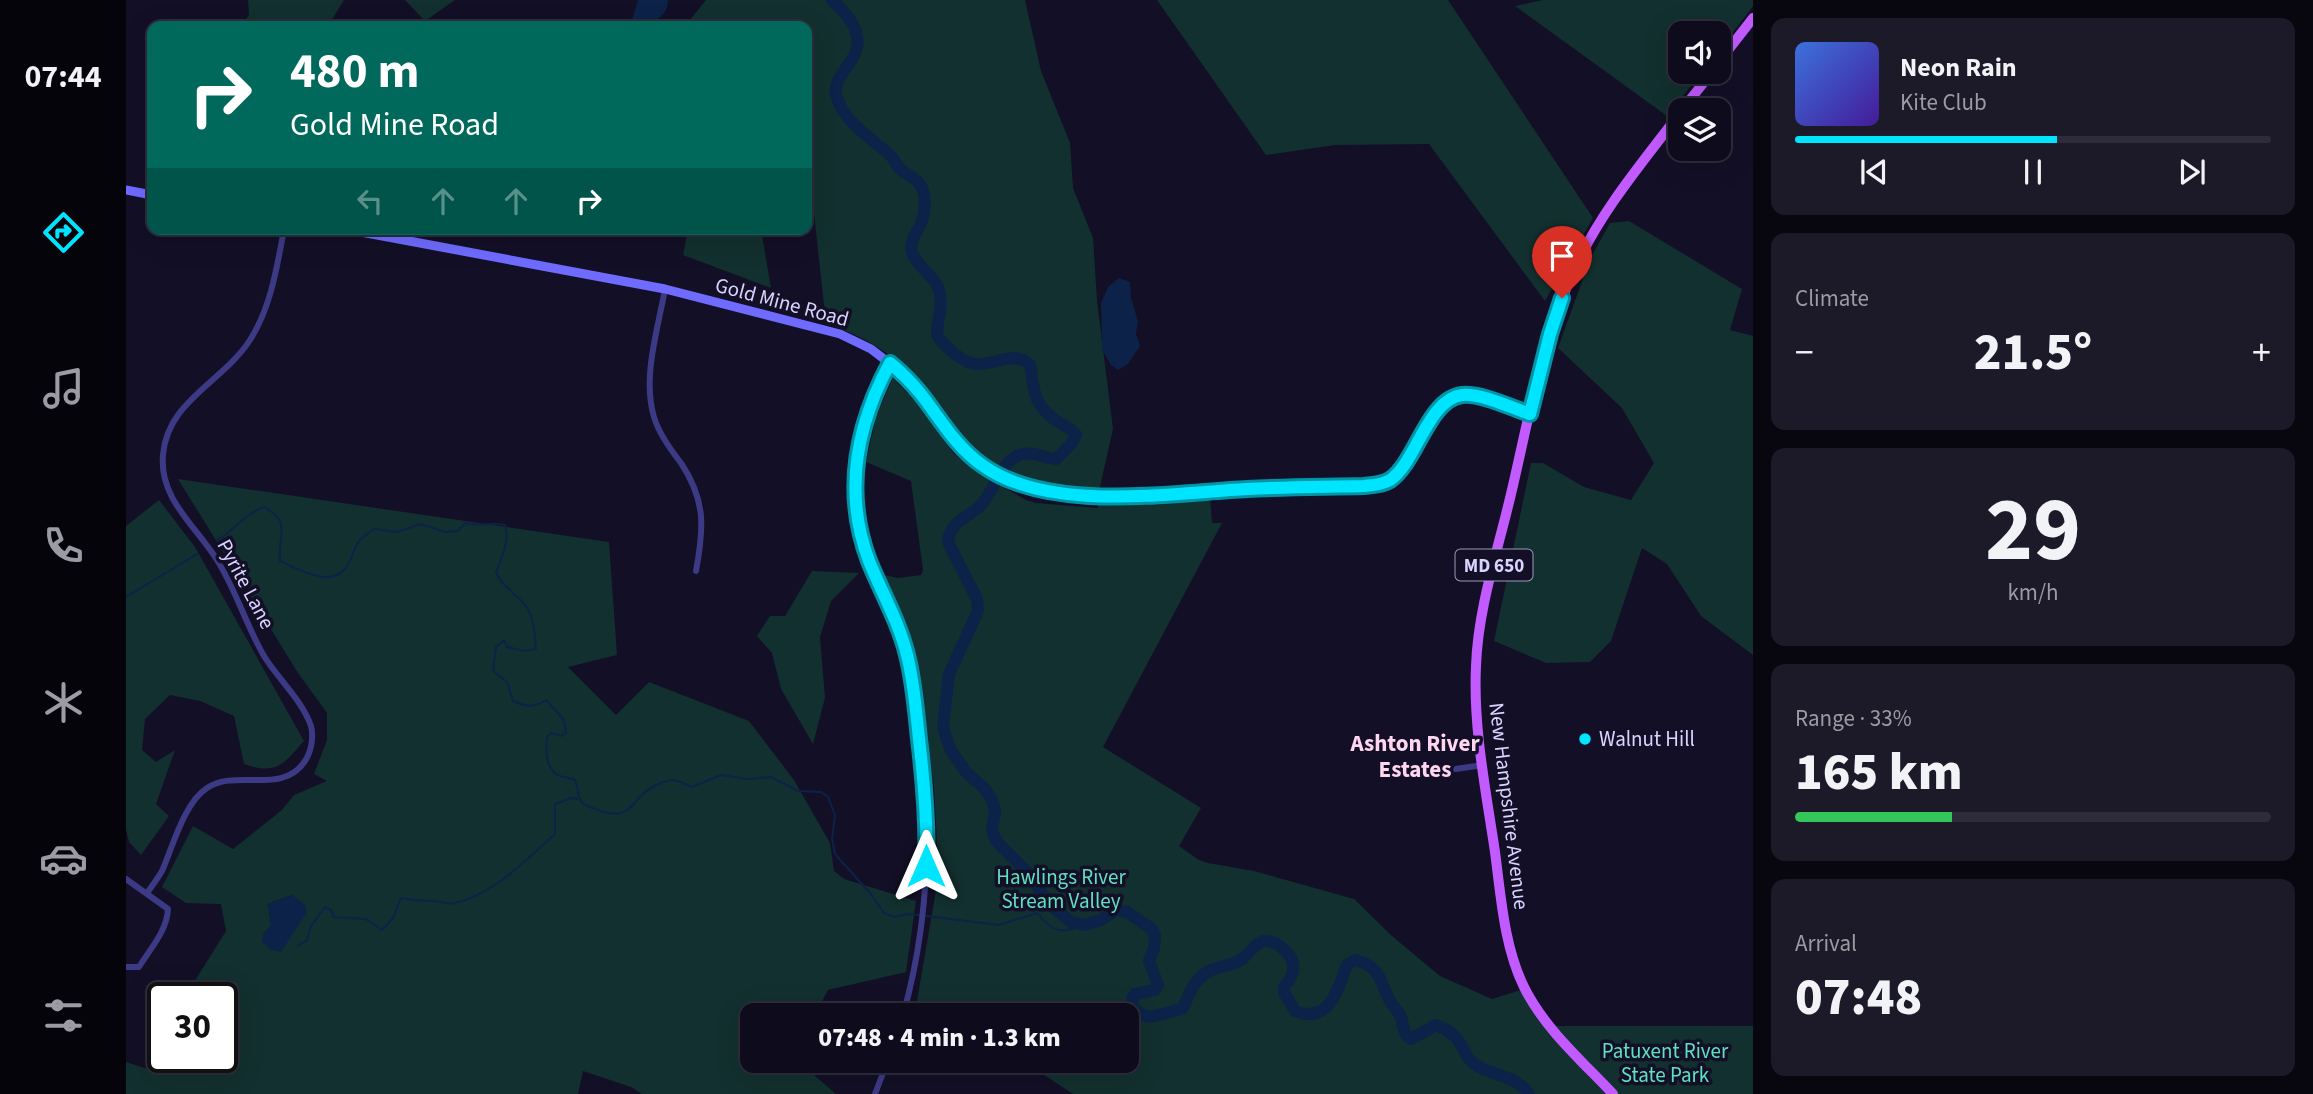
<!DOCTYPE html>
<html lang="en">
<head>
<meta charset="utf-8">
<style>
  :root { --surface:#0e0b1c; --page:#1c1929; --text:#f1f3f6; --muted:#9b9ba3; --line:#2e2b3b; --accent:#00e5ff }
  body { margin:0; font-family:"Source Sans 3",sans-serif; background:var(--page); color:var(--text); height:100vh; display:flex; flex-direction:column; font-size:26px; white-space:nowrap }
  * { box-sizing:border-box; margin:0 }
  p { font-size:23px; color:var(--muted) }
  .icon { flex:none; width:38px; height:38px; fill:none; stroke:currentColor; stroke-width:2; stroke-linecap:round; stroke-linejoin:round }
  .map { position:relative; flex:1; overflow:hidden }
  .side { display:flex; flex-direction:column; gap:18px; padding:18px; background:#08060f; width:560px }
  .side>* { flex:none }
  .hud { position:absolute; left:21px; top:21px; width:665px; height:214px; border-radius:14px; box-shadow:0 7px 28px #0002,0 0 0 2px var(--line); background:#00695c; color:#fff; overflow:hidden }
  .fabs { position:absolute; left:1542px; top:21px; display:grid; gap:14px }
  .fabs a { display:grid; place-items:center; width:63px; height:63px; border-radius:14px; background:var(--surface); box-shadow:0 7px 28px #0002,0 0 0 2px var(--line); font-size:35px }
  .speed { position:absolute; left:21px; top:982px; display:flex; gap:14px; font-size:35px; font-weight:700; text-align:center }
  .speed>* { display:grid; place-content:center; width:91px; height:91px; border-radius:50%; background:var(--surface); box-shadow:0 7px 28px #0002,0 0 0 2px var(--line); line-height:1 }
  .speed .limit { border:4px solid #111; border-radius:10px; background:#fff; color:#111 }
  .pin { position:absolute; display:grid; place-items:center; width:60px; height:60px; color:#fff; margin:-72px -30px; border-radius:50% 50% 50% 0; rotate:-45deg; box-shadow:0 0 7px #0007 }
  .pin .icon { rotate:45deg }
  .me { position:absolute; width:77px; margin:-38px; rotate:0deg; stroke-linejoin:round; filter:drop-shadow(0 0 5px #0008) }
  .turn { display:flex; align-items:center; gap:24px; height:147px; padding:0 28px; font-size:32px }
  .turn .icon { width:91px; height:91px; stroke-width:2.5 }
  .turn b { display:block; font-size:49px; line-height:60px }
  .lanes { display:flex; align-items:center; height:66px; padding:0 28px; background:#0003; justify-content:center; gap:35px; direction:ltr }
  .lanes .off { opacity:.35 }
  .big { font-size:52px; font-weight:800; line-height:1.1 }
  .side .tile { flex:1; display:flex; flex-direction:column; justify-content:center; gap:10px; min-width:0; padding:0 24px; border-radius:14px; background:var(--page) }
  .side .dial { align-items:center; gap:0 }
  .dial b { font-size:91px; line-height:1 }
  .song { display:flex; align-items:center; gap:21px }
  .cover { width:84px; height:84px; border-radius:10px; background:linear-gradient(135deg,hsl(220 70% 55%),hsl(260 70% 35%)) }
  .played { height:7px; border-radius:4px; background:linear-gradient(90deg,var(--accent) 55%,var(--line) 55%) }
  .keys { display:flex; justify-content:space-around; direction:ltr }
  .heat { display:flex; justify-content:space-between; align-items:center; font-size:38px; direction:ltr }
  .charge { height:10px; border-radius:5px; background:linear-gradient(90deg,#34c759 33%,var(--line) 0) }
  .trip { position:absolute; left:614px; top:1003px; width:399px; height:70px; border-radius:14px; background:var(--surface); box-shadow:0 7px 28px #0002,0 0 0 2px var(--line); font-weight:800; line-height:70px; text-align:center }
  main { display:flex; flex:1; min-height:0 }
  .tab-bar { display:flex; flex-direction:column; width:126px; justify-content:space-around; align-items:center; background:#06040b; color:var(--muted) }
  .tab-bar .icon { width:49px; height:49px }
  .tab-bar .selected { color:var(--accent) }
  .tab-bar b { font-size:32px; color:var(--text) }
  .map>svg:first-child { display:block }
</style>
</head>
<body>
<main>
<nav class="tab-bar">
<b>07:44</b>
<svg class="icon selected" aria-label="directions" viewBox="0 0 24 24"><path d="M12 3l9 9-9 9-9-9zM9 14v-3h6M13 9l2 2-2 2"/></svg>
<svg class="icon" aria-label="music" viewBox="0 0 24 24"><path d="M9 18V5l10-2v13"/><circle cx="6" cy="18" r="3"/><circle cx="16" cy="16" r="3"/></svg>
<svg class="icon" aria-label="phone" viewBox="0 0 24 24"><path d="M5 4h4l2 5-3 2q2 4 5 5l2-3 5 2v4C11 20 4 13 5 4z"/></svg>
<svg class="icon" aria-label="climate" viewBox="0 0 24 24"><path d="M12 3v18M4 7l16 10M4 17L20 7"/></svg>
<svg class="icon" aria-label="car" viewBox="0 0 24 24"><path d="M5 17H2v-5l4-1 3-4h7l3 4 3 1v5h-3M9 17h6M6 11h13"/><circle cx="7" cy="17" r="2"/><circle cx="17" cy="17" r="2"/></svg>
<svg class="icon" aria-label="filters" viewBox="0 0 24 24"><path d="M4 7h16M4 17h16"/><circle cx="9" cy="7" r="2"/><circle cx="15" cy="17" r="2"/></svg>
</nav>
<div class="map">
<svg width="1627" height="1094" viewBox="0 0 1627 1094">
  <rect width="100%" height="100%" fill="#130f26"/>
  <!-- green -->
  <g fill="#12302f" fill-rule="evenodd">
    <polygon points="122,0 218,0 202,26 115,26 123,15"/>
    <polygon points="279,0 329,0 299,21"/>
    <path d="M580,0H899L915,71L944,143L947,188L967,238L971,301L987,429L973,491C943,488 912,487 884,474C835,451 822,412 787,376C762,350 733,335 700,323L683,168L681,167V26H559Z"/>
    <polygon points="1031,0 1322,0 1467,218 1419,301 1303,144 1209,145 1140,155"/>
    <polygon points="1417,0 1627,0 1627,6 1593,51 1592,33 1554,33 1554,72 1576,72 1541,116 1389,6"/>
    <polygon points="1503,221 1616,289 1604,330 1627,336 1627,655 1575,616 1541,564 1516,548 1485,641 1464,662 1420,663 1368,641 1405,463 1417,463 1458,487 1505,500 1528,463 1496,408 1432,348 1464,259 1484,223"/>
    <polygon points="562,229 635,229 645,288 557,255"/>
    <polygon points="767,378 789,401 828,454 851,472 900,500 910,503 972,508 972,500 1084,495 1086,523 1096,523 977,747 1075,808 1053,846 1073,860 1082,863 1128,871 1228,899 1266,936 1314,976 1366,999 1395,990 1418,1026 1627,1026 1627,1094 947,1094 897,1061 1001,1060 1001,1015 826,1015 791,1001 810,890 811,844 808,788 787,651 776,616 758,580 760,579 758,575 772,578 795,575 797,570 785,481 740,462 750,417"/>
    <path d="M52,479L483,542L491,655L442,667L490,715L523,682L623,721L668,780L704,843L708,871L718,879L790,901L780,972L702,990L689,1015H626V1060L672,1061L710,1094H516L505,1087L457,1071L452,1094H0V1062L31,1072L42,1057H96V998L79,997L65,987L100,931L95,904L60,903L36,887L67,826L107,849L156,810L168,795L201,781L188,774L201,740V713L172,673ZM166,895L145,950L137,935L145,925L142,904Z"/>
    <path d="M33,500L69,547L178,741C157,765 151,775 118,764L108,716L74,701L44,695L19,719L16,750L30,762L49,750L30,804L43,816L15,855L3,842L0,829V526Z"/>
    <polygon points="686,571 733,573 705,601 694,637 699,698 687,744 655,689 646,653 631,636 644,616 659,616"/>
  </g>
  <!-- water -->
  <g fill="#0c2248">
    <path d="M512,0H542C542,16 529,22 514,25L506,20Z"/>
    <polygon points="993,278 1004,282 1005,298 1012,321 1010,334 1014,346 1002,364 992,370 985,365 976,350 975,303 982,287"/>
    <polygon points="166,895 179,905 181,912 155,952 145,950 136,942 137,935 145,925 142,904"/>
  </g>
  <g fill="none" stroke-linecap="round" stroke-linejoin="round">
    <!-- stream -->
    <g stroke="#0c2248" stroke-width="2">
      <path d="M91,540C108,531 118,514 138,507C167,522 151,537 154,561C174,570 209,591 223,563C233,541 227,544 248,529L271,532L295,524L319,532L331,531L340,523C353,527 365,522 379,525C384,541 376,556 370,572C377,588 390,593 400,606C408,617 409,636 410,649L399,651L381,647L378,640L370,647L367,671L381,682L387,701C400,707 408,708 420,700L438,720L440,733L435,736L425,733L421,737C420,750 419,768 432,775C437,778 444,777 449,780C456,801 448,802 472,810C511,824 503,794 535,783C539,782 542,780 546,780C552,780 561,785 566,787L595,775L622,779L645,777L672,791L695,792L702,797L709,815L706,839L709,854L744,893L758,913L768,917L782,914L794,915"/>
      <polyline points="0,597 71,554"/>
      <path d="M800,916L873,925L911,913C927,933 935,934 958,925"/>
      <path d="M172,946L181,940L185,926L199,907L205,910L208,917L240,919L256,930L267,918L275,898C288,901 294,900 307,901C314,901 322,905 329,903C367,895 401,859 429,834V804L445,798L451,799"/>
    </g>
    <!-- river -->
    <path stroke="#0c2248" stroke-width="12" d="M706,0C766,54 700,67 711,98C721,126 745,137 765,156C769,160 770,165 774,169C779,174 787,176 792,182C801,192 800,211 795,223C792,231 785,238 785,248C786,262 806,274 812,287C819,305 811,317 811,335C818,346 837,364 851,364C868,365 890,350 904,365C909,390 905,401 928,419C935,425 945,427 950,435L945,444L930,459C918,458 904,450 893,455C872,464 869,492 853,507C840,518 823,523 822,542L851,599L852,611L823,674L817,727L824,749L840,772L859,789L866,800L869,810L866,830L870,841L904,875L922,903L945,922L958,925L975,920L990,910L1001,912L1026,929L1029,935L1028,948L1023,961L1032,985L1029,990L1009,994L1006,998L1007,1007L1015,1014L1024,1017L1056,1009C1062,999 1064,988 1072,980C1086,964 1100,969 1115,960C1122,955 1131,940 1140,941C1145,941 1151,944 1155,947C1171,959 1171,973 1158,987V992L1169,1011C1204,1025 1212,988 1221,965L1229,960C1255,966 1254,982 1264,1001C1268,1008 1274,1012 1276,1020C1277,1027 1277,1031 1281,1036L1285,1039L1310,1025C1318,1029 1327,1032 1332,1040C1338,1048 1339,1056 1347,1063C1364,1076 1391,1075 1403,1094"/>
    <!-- street -->
    <g stroke="#3d3a85" stroke-width="6">
      <path d="M539,289C532,329 516,377 528,417C533,434 544,449 555,463C580,501 578,528 570,571"/>
      <path d="M764,363C729,424 718,495 744,562C757,597 776,629 784,666C806,781 809,902 777,1015"/>
      <polyline points="1295,774 1357,765"/>
      <path d="M0,879L42,909C41,931 24,949 13,967H0"/>
      <path d="M21,893C26,886 32,878 36,871C47,846 58,803 81,788C111,768 156,796 179,761C185,752 188,737 185,726C176,700 152,679 138,656C120,625 110,590 91,560C70,526 33,499 37,455C41,401 97,382 124,340C145,307 151,267 158,229"/>
      <polyline points="749,1094 762,1060"/>
    </g>
    <!-- secondary -->
    <g stroke="#6f6bff" stroke-width="9">
      <polyline points="0,190 26,195"/>
      <path d="M219,229L539,289L714,334L745,349L775,372L794,393L826,437L854,464L879,479L904,488L929,493L971,496L1247,485C1291,478 1297,400 1336,395C1354,393 1386,409 1404,414"/>
    </g>
    <!-- primary -->
    <g stroke="#c25bff" stroke-width="10">
      <polyline points="1592,63 1627,18"/>
      <polyline points="1556,110 1586,72"/>
      <path d="M1487,1094C1456,1061 1418,1028 1398,987C1378,946 1375,897 1369,852C1360,791 1347,728 1350,666C1352,608 1372,550 1385,494C1403,418 1416,338 1449,268C1475,211 1516,163 1554,113"/>
    </g>
  </g>
  <g fill="none" stroke-linecap="round" stroke-linejoin="round">
    <defs>
      <path id="route" d="M800,866C802,824 798,781 793,739C790,711 788,682 781,655C773,622 756,593 743,561C717,492 730,426 764,363C775,372 785,382 794,393C814,418 829,446 856,465C922,513 1043,493 1121,489C1160,487 1199,487 1238,486C1247,485 1256,485 1264,480C1290,463 1302,399 1336,395C1355,393 1386,408 1404,414L1424,334L1436,298"/>
    </defs>
    <!-- route casing -->
    <use href="#route" stroke="#0095a6" stroke-width="18"/>
    <!-- route -->
    <use href="#route" stroke="#00e5ff" stroke-width="12"/>
  </g>
  <!-- markers -->
  <circle fill="#00e5ff" stroke="#130f26" stroke-width="2.5" cx="1459" cy="739" r="7"/>
  <g text-anchor="middle" stroke-width="7" stroke-linejoin="round" paint-order="stroke">
    <!-- shield labels -->
    <rect fill="#130f26" stroke="#9e99be" stroke-width="2" x="1329.5" y="549.5" width="77" height="31" rx="5"/>
    <g font-size="19" font-weight="bold" fill="#d9d4ff">
      <text x="1368" y="572">MD 650</text>
    </g>
    <!-- street labels -->
    <g font-size="21" fill="#d9d4ff" stroke="#130f26">
      <text transform="translate(656 302) rotate(15)" y="7">Gold Mine Road</text>
      <text transform="translate(120 584) rotate(62)" y="7">Pyrite Lane</text>
      <text transform="translate(1383 806) rotate(83)" y="7">New Hampshire Avenue</text>
    </g>
    <!-- poi labels -->
    <g font-size="21" fill="#d9d4ff" stroke="#130f26" text-anchor="start">
      <text x="1473" y="746">Walnut Hill</text>
    </g>
    <!-- park labels -->
    <g font-size="21" fill="#5fe0c0" stroke="#130f26">
      <text x="935" y="884">Hawlings River<tspan x="935" dy="24">Stream Valley</tspan></text>
      <text x="1539" y="1058">Patuxent River<tspan x="1539" dy="24">State Park</tspan></text>
    </g>
    <!-- neighbourhood labels -->
    <g font-size="23" font-weight="bold" fill="#ffd6f0" stroke="#130f26">
      <text x="1289" y="751">Ashton River<tspan x="1289" dy="26">Estates</tspan></text>
    </g>
  </g>
</svg>
<div class="fabs">
<a><svg class="icon" aria-label="sound" viewBox="0 0 24 24"><path d="M4 9h4l5-4v14l-5-4H4zM17 9q2 3 0 6"/></svg></a>
<a><svg class="icon" aria-label="layers" viewBox="0 0 24 24"><path d="M12 4l9 5-9 5-9-5zM3 14l9 5 9-5"/></svg></a>
</div>
<div class="speed"><div class="limit">30</div></div>
<div class="pin" style="left:1436px;top:298px;background:#d93025"><svg class="icon" aria-label="arrive" viewBox="0 0 24 24"><path d="M6 21V4h12l-3 4 3 4H6"/></svg></div>
<svg class="me" style="left:800px;top:866px" viewBox="-20 -20 40 40"><path d="M0-17L14 15 0 8-14 15z" fill="#00e5ff" stroke="#fff" stroke-width="4"/></svg>
<div class="trip">07:48 · 4 min · 1.3 km</div>
<div class="hud">
<div class="turn"><svg class="icon" aria-label="right" viewBox="0 0 24 24"><path d="M7 20v-9h11M14 6l5 5-5 5"/></svg><div><b>480 m</b>Gold Mine Road</div></div>
<div class="lanes"><svg class="icon off" aria-label="left" viewBox="0 0 24 24"><path d="M17 20v-9H6M10 6l-5 5 5 5"/></svg><svg class="icon off" aria-label="ahead" viewBox="0 0 24 24"><path d="M12 20V5M6 11l6-6 6 6"/></svg><svg class="icon off" aria-label="ahead" viewBox="0 0 24 24"><path d="M12 20V5M6 11l6-6 6 6"/></svg><svg class="icon" aria-label="right" viewBox="0 0 24 24"><path d="M7 20v-9h11M14 6l5 5-5 5"/></svg></div>
</div>
</div>
<section class="side">
<div class="tile">
<div class="song"><i class="cover"></i><div><b>Neon Rain</b><p>Kite Club</p></div></div>
<div class="played"></div>
<div class="keys"><svg class="icon" aria-label="previous" viewBox="0 0 24 24"><path d="M18 5L8 12l10 7zM5 5v14"/></svg><svg class="icon" aria-label="pause" viewBox="0 0 24 24"><path d="M8 5v14M16 5v14"/></svg><svg class="icon" aria-label="next" viewBox="0 0 24 24"><path d="M6 5l10 7-10 7zM19 5v14"/></svg></div>
</div>
<div class="tile"><p>Climate</p>
<div class="heat"><a>−</a><b class="big">21.5°</b><a>+</a></div>
</div>
<div class="tile dial"><b>29</b><p>km/h</p></div>
<div class="tile"><p>Range · 33%</p><b class="big">165 km</b><div class="charge"></div></div>
<div class="tile"><p>Arrival</p><b class="big">07:48</b></div>
</section>
</main>
</body>
</html>
